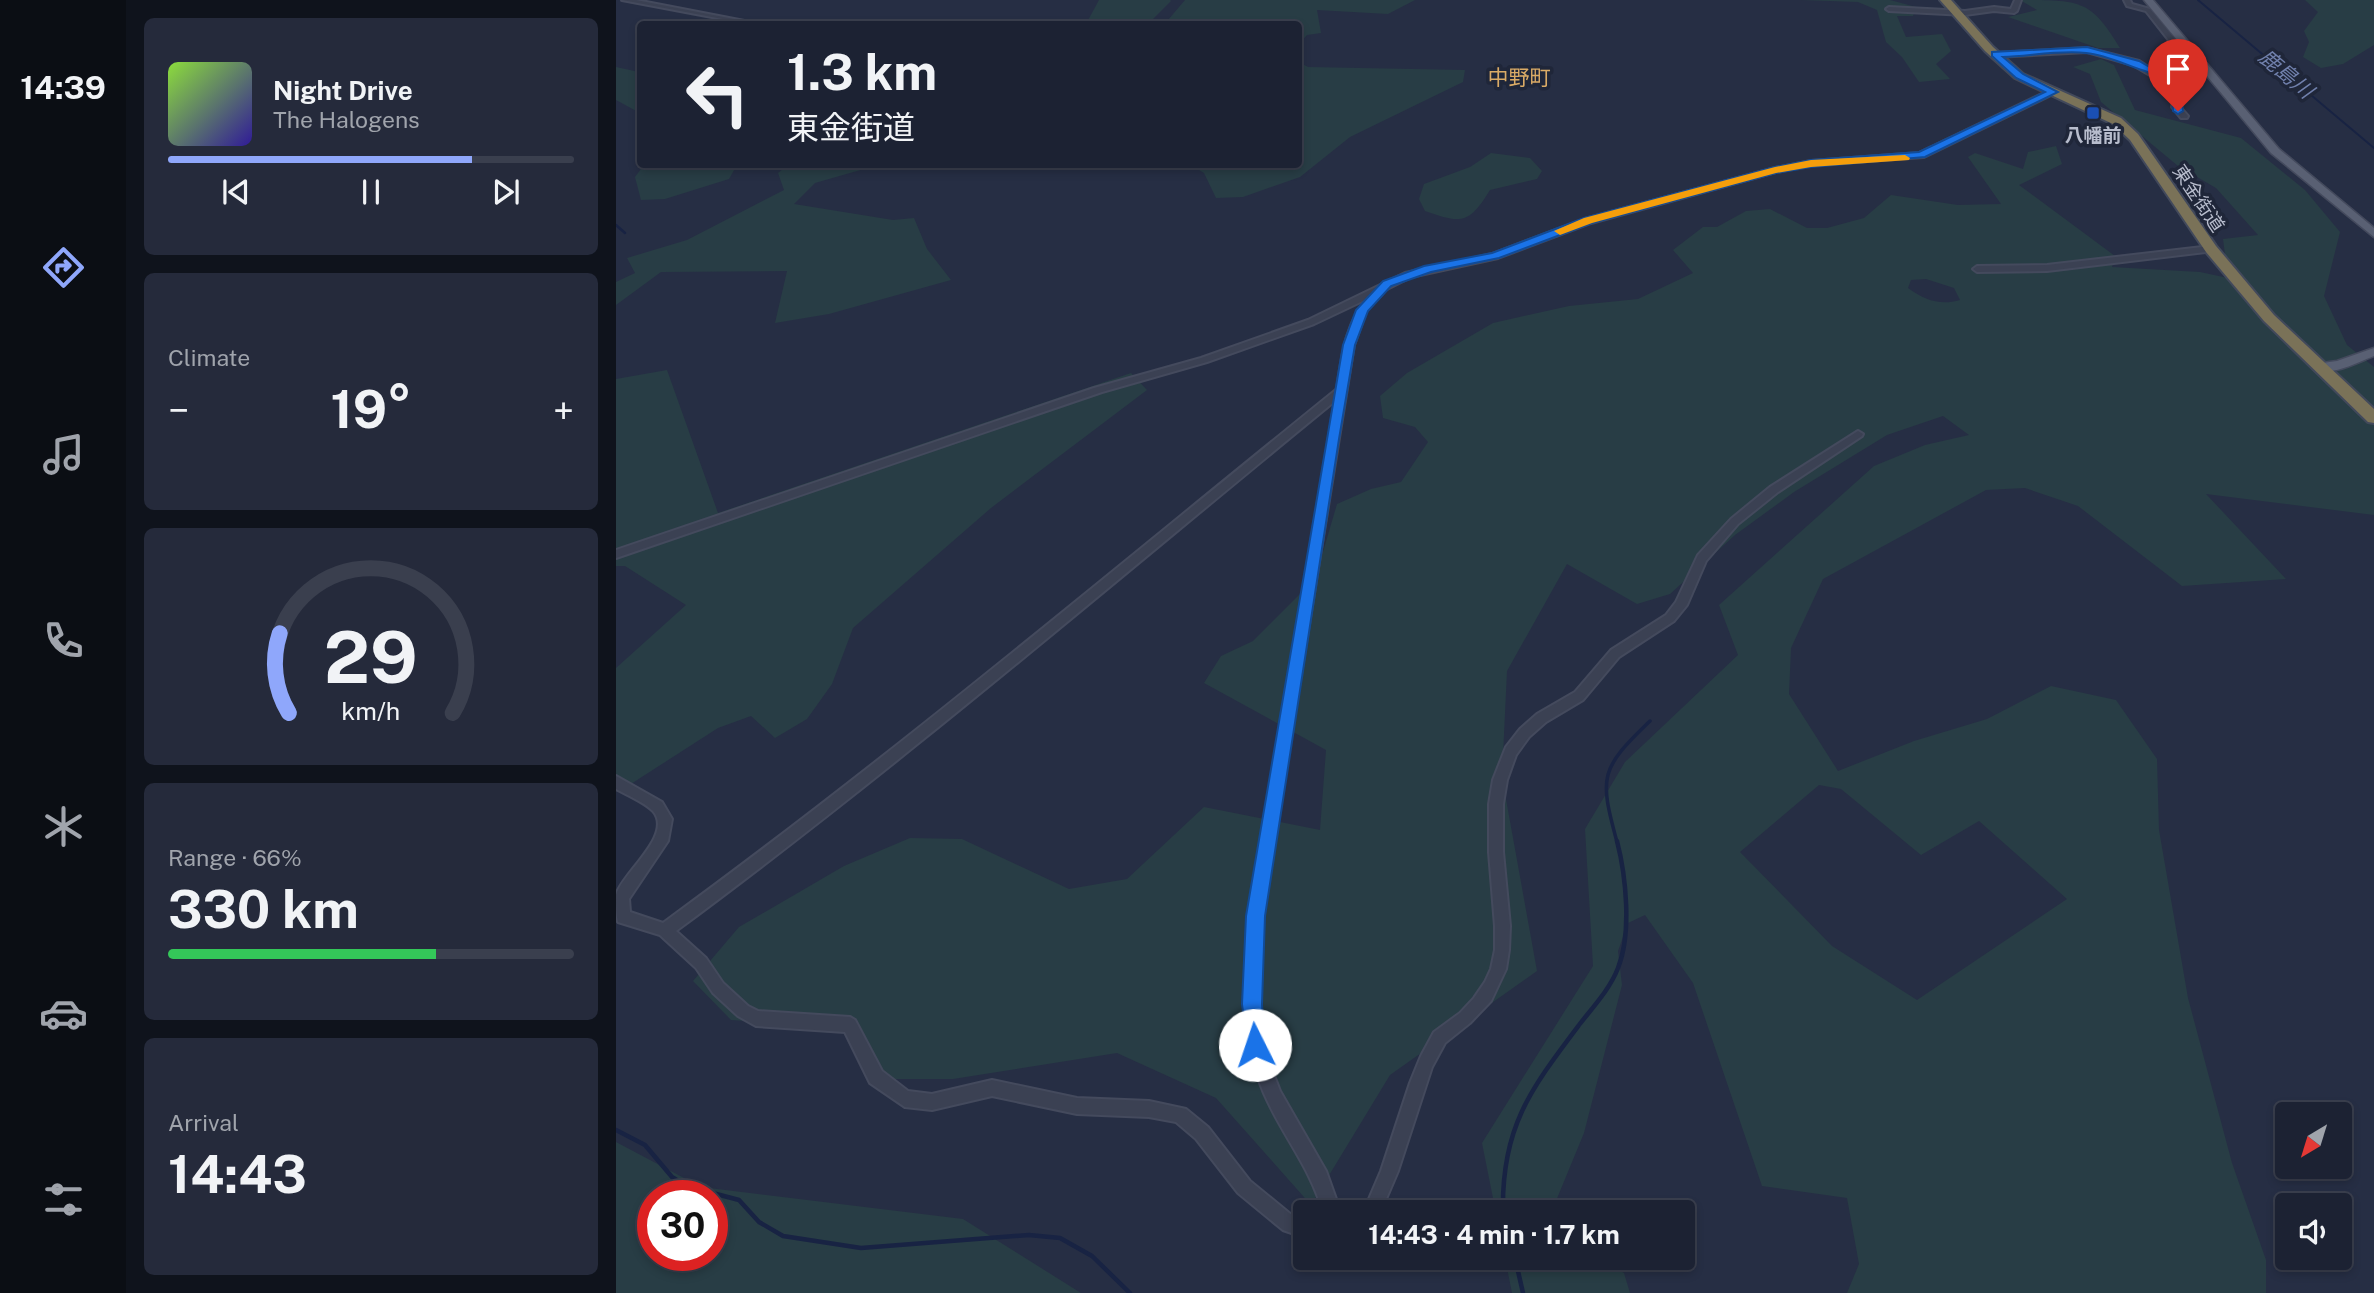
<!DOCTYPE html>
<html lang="en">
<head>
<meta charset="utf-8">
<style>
  :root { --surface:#1c2233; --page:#252a3b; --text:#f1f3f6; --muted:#a0a4ac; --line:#3a3f4e; --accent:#8fa7fb }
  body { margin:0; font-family:"Public Sans","Noto Sans JP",sans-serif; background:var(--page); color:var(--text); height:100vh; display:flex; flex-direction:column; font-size:26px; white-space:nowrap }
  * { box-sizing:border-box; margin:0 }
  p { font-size:23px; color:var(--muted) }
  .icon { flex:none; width:38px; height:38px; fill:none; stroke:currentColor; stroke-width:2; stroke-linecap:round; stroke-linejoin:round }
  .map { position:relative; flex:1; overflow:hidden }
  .details { display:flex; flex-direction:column; gap:18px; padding:18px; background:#0f131c; width:490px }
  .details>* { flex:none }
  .guide { position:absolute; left:21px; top:21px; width:665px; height:147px; border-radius:7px; box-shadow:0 4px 10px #0003,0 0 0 2px var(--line); background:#1c2233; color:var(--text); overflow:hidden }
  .needle { width:46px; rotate:218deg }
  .controls { position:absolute; left:1659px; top:1102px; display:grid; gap:14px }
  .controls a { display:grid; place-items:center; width:77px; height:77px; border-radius:7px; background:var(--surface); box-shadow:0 4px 10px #0003,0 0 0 2px var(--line); font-size:35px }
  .speed { position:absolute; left:21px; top:1180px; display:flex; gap:14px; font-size:35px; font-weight:700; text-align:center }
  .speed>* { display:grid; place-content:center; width:91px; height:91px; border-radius:50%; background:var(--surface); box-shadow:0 4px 10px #0003,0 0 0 2px var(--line); line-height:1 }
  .speed .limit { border:10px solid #d22; background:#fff; color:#111 }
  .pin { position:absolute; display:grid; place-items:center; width:60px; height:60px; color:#fff; margin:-72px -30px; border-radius:50% 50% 50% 0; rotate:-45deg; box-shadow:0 0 7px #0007 }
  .pin .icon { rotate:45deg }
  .me { position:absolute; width:77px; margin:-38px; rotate:356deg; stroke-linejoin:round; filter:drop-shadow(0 0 5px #0008) }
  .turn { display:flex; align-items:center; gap:24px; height:147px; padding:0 35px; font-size:32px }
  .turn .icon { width:91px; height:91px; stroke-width:2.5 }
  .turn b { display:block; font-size:49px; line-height:60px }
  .big { font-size:52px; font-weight:700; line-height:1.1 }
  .details .widget { flex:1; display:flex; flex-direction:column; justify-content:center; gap:10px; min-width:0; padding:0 24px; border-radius:10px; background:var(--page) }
  .details .dial { align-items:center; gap:0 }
  .dial svg { height:182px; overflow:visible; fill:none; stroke:var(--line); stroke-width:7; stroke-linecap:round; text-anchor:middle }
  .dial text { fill:var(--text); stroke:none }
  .song { display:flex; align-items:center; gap:21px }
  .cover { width:84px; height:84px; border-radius:10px; background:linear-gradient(135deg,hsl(90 70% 55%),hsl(250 70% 35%)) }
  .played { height:7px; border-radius:4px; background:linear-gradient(90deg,var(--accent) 75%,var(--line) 75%) }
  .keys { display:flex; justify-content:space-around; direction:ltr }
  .heat { display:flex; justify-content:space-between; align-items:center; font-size:38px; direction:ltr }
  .charge { height:10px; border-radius:5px; background:linear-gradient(90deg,#34c759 66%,var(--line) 0) }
  .trip { position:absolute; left:677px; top:1200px; width:402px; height:70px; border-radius:7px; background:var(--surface); box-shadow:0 4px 10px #0003,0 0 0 2px var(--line); font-weight:700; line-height:70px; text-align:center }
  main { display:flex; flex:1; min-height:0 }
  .tab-bar { display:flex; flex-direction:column; width:126px; justify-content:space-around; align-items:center; background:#0b0e14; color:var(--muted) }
  .tab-bar .icon { width:49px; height:49px }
  .tab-bar .on { color:var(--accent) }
  .tab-bar b { font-size:32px; color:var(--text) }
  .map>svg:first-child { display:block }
</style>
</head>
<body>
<main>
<nav class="tab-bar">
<b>14:39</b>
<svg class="icon on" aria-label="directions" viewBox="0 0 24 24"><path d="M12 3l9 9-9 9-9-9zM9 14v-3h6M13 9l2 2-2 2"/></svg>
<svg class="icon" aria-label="music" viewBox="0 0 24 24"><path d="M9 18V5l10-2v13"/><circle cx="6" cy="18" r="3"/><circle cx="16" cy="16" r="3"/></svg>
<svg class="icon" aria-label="phone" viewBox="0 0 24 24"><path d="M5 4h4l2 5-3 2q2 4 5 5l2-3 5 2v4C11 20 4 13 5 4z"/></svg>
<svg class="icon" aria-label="climate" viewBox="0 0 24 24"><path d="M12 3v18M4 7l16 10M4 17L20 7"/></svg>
<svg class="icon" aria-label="car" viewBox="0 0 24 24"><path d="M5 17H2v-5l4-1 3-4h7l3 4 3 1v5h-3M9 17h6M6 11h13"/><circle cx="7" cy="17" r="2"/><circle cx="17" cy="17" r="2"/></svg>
<svg class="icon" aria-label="filters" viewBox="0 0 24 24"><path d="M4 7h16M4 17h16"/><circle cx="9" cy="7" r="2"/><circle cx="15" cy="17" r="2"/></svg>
</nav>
<section class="details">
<div class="widget">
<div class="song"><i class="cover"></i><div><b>Night Drive</b><p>The Halogens</p></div></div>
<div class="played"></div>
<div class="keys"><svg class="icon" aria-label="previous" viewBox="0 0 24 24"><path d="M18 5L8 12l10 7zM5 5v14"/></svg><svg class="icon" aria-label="pause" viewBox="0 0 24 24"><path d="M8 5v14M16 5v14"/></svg><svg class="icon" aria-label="next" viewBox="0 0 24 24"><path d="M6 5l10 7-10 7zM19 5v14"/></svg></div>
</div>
<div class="widget"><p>Climate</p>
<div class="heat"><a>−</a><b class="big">19°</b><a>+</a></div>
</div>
<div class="widget dial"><svg viewBox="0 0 100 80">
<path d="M14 69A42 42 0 1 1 86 69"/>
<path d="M14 69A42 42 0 0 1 10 34" stroke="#8fa7fb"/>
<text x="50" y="56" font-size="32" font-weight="700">29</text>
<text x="50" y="72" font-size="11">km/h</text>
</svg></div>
<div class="widget"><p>Range · 66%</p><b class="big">330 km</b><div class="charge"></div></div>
<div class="widget"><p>Arrival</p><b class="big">14:43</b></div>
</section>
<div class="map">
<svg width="1758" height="1293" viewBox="0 0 1758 1293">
  <rect width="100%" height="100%" fill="#262e44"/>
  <!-- green -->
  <g fill="#283d45" fill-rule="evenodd">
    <polygon points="483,0 554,0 555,1 532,24 470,24"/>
    <polygon points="569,0 799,0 772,14 701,10 705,33 691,35 683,44 682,24 544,24 552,20"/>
    <polygon points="1185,0 1274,0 1300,7 1297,16 1281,16 1290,37 1326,34 1335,51 1320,64 1334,79 1303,82 1286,57 1270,42 1261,10 1242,2"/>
    <path d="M1404,0C1465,0 1475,0 1504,48H1482L1392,17L1421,10Z"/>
    <polygon points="1689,0 1758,0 1758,45 1727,64 1705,68 1687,57 1693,42 1688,31 1702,12"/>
    <path d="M1485,59L1498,65L1519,110L1625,138L1689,190L1724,232L1708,296L1731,345L1758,367V515L1590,494L1670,579L1566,586L1462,506L1409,488L1370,490L1207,579L1175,648L1173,694L1222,771L1298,741L1371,719L1435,686L1500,700L1541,759L1543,830L1572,998L1616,1163L1650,1260V1293H1231L1243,1264L1231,1198L1146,1186L1077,983L1029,915L1012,923L1002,951L1006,985L968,1133L935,1213H880L866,1143L977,966L969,829L1009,762L1122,655L1103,605L1258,466L1309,445L1353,435L1327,416L1271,435L1178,492L1119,535L1054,594L1021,604L951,564L891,671L886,777L921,971L774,1075L695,1205L600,1098L501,1053L337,1079H273L229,1028L115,1020L77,981L123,927L228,866L294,838L346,839L453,889L511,879L588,807L704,830L710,750L588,683L605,656L637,641L699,579L721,504L755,489L785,482L812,442L799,427L767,418L764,396L791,373L877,323L953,306L1022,299L1077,273L1057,250L1087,227H1101L1130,211L1154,209L1191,228H1211L1248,218L1275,195L1342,205L1385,204L1352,157L1359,153L1407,169L1412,152L1440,146L1446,164L1403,185L1499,256L1496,267L1584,272L1612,278L1607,239L1642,235L1600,188L1562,166L1485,102L1474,74L1457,67ZM1310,279L1338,288L1344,300C1324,306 1309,300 1292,288L1295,280ZM1203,785L1225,789L1305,855L1363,821L1451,899L1301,1000L1216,946L1124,852Z"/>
    <polygon points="683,62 692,67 849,70 847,82 734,137 684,177 627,197 600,198 588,173 575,165 682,164"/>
    <polygon points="0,67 23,72 24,113 0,100"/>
    <path d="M875,153L914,158L926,171L921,179L874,190C853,224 846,224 809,211L803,199L808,184L854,167Z"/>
    <polygon points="173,164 262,165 199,183 178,204 277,220 298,218 311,249 335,280 213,314 159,323 171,271 45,272 0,305 0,282 19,273 11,258 71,240 168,190 162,173"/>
    <polygon points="28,165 28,164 121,165 113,179 49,199 25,200 19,177"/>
    <polygon points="51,370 102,513 515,373 531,390 375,508 237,628 216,684 191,719 159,738 135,716 102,728 4,791 0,788 0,668 70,605 9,566 0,566 0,379"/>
    <path d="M0,1142L85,1187L347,1219L465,1293H0ZM37,1195H96V1255H37Z"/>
    <polygon points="889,1258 982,1258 1008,1273 1014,1293 896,1293"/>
  </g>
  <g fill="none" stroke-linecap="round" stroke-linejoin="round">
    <!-- stream-far3 -->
    <polyline stroke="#182343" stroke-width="2" points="1582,0 1758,148"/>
    <!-- stream-far2 -->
    <polyline stroke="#182343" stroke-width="2.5" points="0,225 9,233"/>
    <!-- stream-far1 -->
    <path stroke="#182343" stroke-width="3.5" d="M1001,842C983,776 984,769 1034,721"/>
    <!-- stream -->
    <g stroke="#182343" stroke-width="4.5">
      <polyline points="0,1130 29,1145 56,1177 70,1186 123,1200 143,1222 167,1236 245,1248 413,1235 444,1238 476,1256 514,1293"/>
      <path d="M887,1213C885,1128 914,1090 963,1025C977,1007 994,989 1002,968C1016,933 1010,876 1001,841"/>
      <polyline points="899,1258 907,1293"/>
    </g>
    <defs>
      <g id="minor">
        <polygon points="6,0 20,0 144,24 133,24"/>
        <polygon points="1399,0 1405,0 1401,11 1398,13 1378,11 1349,15 1273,11 1270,9 1273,7 1349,11 1378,7 1395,9"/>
        <polygon points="1508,0 1514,0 1516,4 1534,9 1573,56 1580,56 1584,58 1568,61 1570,73 1562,75 1562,82 1567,92 1564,107 1572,116 1571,118 1565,118 1556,107 1559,92 1554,82 1555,75 1534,75 1517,65 1471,52 1379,57 1375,55 1379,53 1471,48 1523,61 1538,71 1562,71 1559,62 1566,57 1530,11 1511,6"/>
        <path d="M1434,90L1441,92L1308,157L1195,165L1160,172L975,223L882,258L795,277L767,291L766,294L750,311L738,345L646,916L644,999L647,1040L652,1060L664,1091L710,1171L725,1213H707C696,1171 670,1140 652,1102C623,1043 629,980 632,916L719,401C501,579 287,763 60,931L90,958L107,983L132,1006L142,1011L234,1017L239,1020L266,1071L292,1091L316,1094L376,1080L461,1098L533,1101L570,1109L592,1127L634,1181L678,1217L690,1221V1238L667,1230L622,1193L580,1139L560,1122L533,1117L461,1114L376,1096L316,1110L289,1107L254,1083L229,1032L140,1026L122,1016L97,993L80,968L44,935L2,922C0,915 0,902 0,895C6,873 58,835 37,811C28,802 11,795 0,789V776L46,802L56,819L52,841L13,899L14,912L47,923C279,754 498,569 721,389C726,357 729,322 753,298L698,324L591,362L486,392L0,558V550L478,388L585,358L692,320L789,273L876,254L969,219L1159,168L1195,161L1303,153Z"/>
        <polygon points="1595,246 1598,247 1598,251 1431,271 1361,272 1357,269 1361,266 1431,265"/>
        <polygon points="1242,431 1247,434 1246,436 1162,492 1122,524 1090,561 1071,605 1058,621 1003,657 967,700 930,722 913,737 900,755 891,780 887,804 887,852 894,926 893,950 890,969 875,1001 854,1023 829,1043 816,1067 782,1171 764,1213 747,1213 765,1171 794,1083 805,1056 818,1032 844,1013 858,998 869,982 875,969 879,950 879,926 873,852 873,804 877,780 890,747 904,729 921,714 959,692 995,650 1050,615 1060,602 1082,555 1115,519 1154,487"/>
      </g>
      <g id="major">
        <polygon points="1528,0 1537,0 1663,149 1758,228 1758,237 1655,153"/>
        <path d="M1758,348V356C1742,362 1712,379 1697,367L1699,364L1721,361Z"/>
      </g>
      <polygon id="highway" points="1324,0 1335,0 1377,47 1407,74 1505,118 1522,134 1600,246 1658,315 1758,409 1758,423 1752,422 1648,321 1590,252 1514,140 1497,124 1399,78 1369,51"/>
    </defs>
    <!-- minor casing -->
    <use href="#minor" stroke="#444a5d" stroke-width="4"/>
    <!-- major casing -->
    <use href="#major" stroke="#444a5d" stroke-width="3"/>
    <!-- highway casing -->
    <use href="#highway" stroke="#42495b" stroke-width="4"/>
    <!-- minor -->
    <use href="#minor" fill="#3b4153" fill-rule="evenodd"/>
    <!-- major -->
    <use href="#major" fill="#596073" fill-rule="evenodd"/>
    <!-- highway -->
    <use href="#highway" fill="#7a7258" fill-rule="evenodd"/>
  </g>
  <!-- route -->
  <path fill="#1a73e8" stroke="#114b97" stroke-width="2" d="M1471,47L1523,61L1539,70L1563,72L1567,111L1562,114L1557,111L1555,76C1525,75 1500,56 1470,53C1444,50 1414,56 1387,57L1407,74L1442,92L1309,157L1195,167L1160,173L976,223L883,258L815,272L775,286L752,311L739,345L723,439L649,916L646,1004L649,1045L646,1052L639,1055L632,1052L626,1004L630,916L727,345L740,310L767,281L808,266L876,253L968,218L1159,167L1195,160L1303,152L1429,92L1400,78L1376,56V52Z"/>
  <!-- slow -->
  <polygon fill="#f59e0b" points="1289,155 1294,158 1293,160 1195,167 1160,173 976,223 944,235 938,231 968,218 1159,167 1195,160"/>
  <!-- markers -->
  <rect fill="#1a4fb4" stroke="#1f2639" stroke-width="2.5" x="1470" y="106" width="14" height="14" rx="3.5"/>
  <g text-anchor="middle" stroke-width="7" stroke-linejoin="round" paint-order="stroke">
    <!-- far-poi labels -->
    <g font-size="19" font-weight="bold" fill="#b8bdcd" stroke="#1f2639">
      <text x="1477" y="142">八幡前</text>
    </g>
    <!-- far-street labels -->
    <g font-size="19" fill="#b8bdcd" stroke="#1f2639">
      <text transform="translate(1583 198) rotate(56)" y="7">東金街道</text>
    </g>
    <!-- far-water labels -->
    <g font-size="21" font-style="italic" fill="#7181ad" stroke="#1f2639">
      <text transform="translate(1670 74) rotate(40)" y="7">鹿島川</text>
    </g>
    <!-- far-neighbourhood labels -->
    <g font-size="21" fill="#daab66" stroke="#1f2639">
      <text x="903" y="85">中野町</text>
    </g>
  </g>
</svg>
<div class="controls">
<a><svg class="needle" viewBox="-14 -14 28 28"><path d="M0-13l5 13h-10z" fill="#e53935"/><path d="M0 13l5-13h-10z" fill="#a0a4ac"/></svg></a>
<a><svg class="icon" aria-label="sound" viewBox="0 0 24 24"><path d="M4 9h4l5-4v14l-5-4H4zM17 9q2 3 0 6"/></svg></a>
</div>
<div class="speed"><div class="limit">30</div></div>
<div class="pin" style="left:1562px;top:111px;background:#d93025"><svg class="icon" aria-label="arrive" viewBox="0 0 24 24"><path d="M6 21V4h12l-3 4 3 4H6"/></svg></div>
<svg class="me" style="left:639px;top:1045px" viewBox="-20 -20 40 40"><circle r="19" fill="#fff"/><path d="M0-13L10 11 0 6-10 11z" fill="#1a73e8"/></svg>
<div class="trip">14:43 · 4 min · 1.7 km</div>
<div class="guide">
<div class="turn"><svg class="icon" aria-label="left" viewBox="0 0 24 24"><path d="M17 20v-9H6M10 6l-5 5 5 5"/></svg><div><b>1.3 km</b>東金街道</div></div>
</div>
</div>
</main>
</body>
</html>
